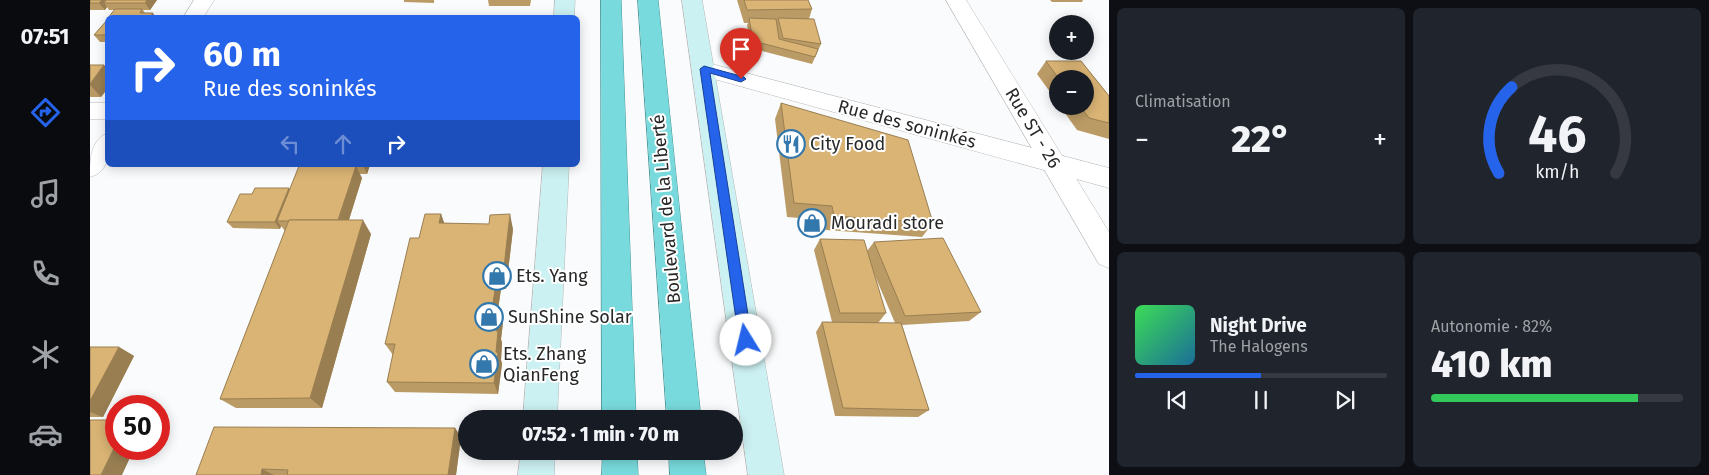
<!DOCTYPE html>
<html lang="fr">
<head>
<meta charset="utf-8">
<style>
  :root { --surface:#171b24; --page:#20242c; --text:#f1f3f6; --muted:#9ea1a6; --line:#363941; --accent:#2563eb }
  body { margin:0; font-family:"Fira Sans",sans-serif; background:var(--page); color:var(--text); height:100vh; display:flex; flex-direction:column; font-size:19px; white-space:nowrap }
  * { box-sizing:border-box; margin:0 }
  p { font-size:16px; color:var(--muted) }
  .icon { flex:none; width:28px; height:28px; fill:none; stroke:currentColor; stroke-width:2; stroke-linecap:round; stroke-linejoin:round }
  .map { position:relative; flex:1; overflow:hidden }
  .side { display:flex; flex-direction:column; gap:8px; padding:8px; background:#0d0f14; width:600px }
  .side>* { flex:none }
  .top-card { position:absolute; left:15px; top:15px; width:475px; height:152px; border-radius:8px; box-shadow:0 2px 12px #0003; background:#2563eb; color:#fff; overflow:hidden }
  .fabs { position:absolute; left:959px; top:15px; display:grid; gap:10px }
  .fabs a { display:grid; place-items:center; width:45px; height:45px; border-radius:50%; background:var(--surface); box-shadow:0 2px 12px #0003; font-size:25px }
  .speed { position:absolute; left:15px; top:395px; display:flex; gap:10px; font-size:25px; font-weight:700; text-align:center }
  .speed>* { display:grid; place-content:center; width:65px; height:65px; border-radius:50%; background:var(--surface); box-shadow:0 2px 12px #0003; line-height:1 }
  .speed .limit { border:8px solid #d22; background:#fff; color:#111 }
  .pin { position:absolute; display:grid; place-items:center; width:42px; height:42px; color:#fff; margin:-51px -21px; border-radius:50% 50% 50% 0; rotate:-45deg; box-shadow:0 0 5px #0007 }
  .pin .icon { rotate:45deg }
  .me { position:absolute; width:55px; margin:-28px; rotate:351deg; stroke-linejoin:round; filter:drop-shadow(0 0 4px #0008) }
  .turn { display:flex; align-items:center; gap:18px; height:105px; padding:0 15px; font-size:22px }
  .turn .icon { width:65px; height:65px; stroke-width:2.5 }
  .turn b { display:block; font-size:35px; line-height:42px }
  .lanes { display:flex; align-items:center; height:48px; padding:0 15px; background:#0003; justify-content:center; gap:25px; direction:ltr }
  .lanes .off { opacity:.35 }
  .big { font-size:38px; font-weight:800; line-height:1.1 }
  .side .card { flex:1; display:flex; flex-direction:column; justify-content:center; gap:8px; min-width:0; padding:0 18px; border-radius:8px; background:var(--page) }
  .side .dial { align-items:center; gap:0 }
  .dial svg { height:130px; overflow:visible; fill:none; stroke:var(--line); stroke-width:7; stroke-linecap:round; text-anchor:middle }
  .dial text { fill:var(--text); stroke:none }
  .song { display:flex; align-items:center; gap:15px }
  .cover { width:60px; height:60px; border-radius:8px; background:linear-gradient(135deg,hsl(130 70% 55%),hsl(200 70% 35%)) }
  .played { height:5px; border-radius:2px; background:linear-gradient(90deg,var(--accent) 50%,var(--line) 50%) }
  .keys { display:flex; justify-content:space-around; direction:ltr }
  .heat { display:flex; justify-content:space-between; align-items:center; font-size:28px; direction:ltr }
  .charge { height:8px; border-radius:4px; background:linear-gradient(90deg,#34c759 82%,var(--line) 0) }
  .side .tiles { flex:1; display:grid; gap:8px; grid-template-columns:repeat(2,1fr) }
  .trip { position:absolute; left:368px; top:410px; width:285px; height:50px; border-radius:25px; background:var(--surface); box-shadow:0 2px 12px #0003; font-weight:800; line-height:50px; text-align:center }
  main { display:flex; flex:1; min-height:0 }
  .dock { display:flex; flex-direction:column; width:90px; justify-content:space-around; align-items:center; background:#090b0e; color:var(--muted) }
  .dock .icon { width:35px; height:35px }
  .dock .selected { color:var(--accent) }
  .dock b { font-size:22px; color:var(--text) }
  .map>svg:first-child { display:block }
</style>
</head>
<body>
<main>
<nav class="dock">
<b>07:51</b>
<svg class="icon selected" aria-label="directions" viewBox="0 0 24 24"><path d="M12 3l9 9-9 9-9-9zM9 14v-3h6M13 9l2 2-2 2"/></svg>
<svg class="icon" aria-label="music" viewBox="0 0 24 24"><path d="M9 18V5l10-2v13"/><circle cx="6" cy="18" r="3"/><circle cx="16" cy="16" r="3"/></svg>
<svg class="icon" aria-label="phone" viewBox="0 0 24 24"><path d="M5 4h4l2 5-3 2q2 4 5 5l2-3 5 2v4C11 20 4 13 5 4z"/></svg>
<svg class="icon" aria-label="climate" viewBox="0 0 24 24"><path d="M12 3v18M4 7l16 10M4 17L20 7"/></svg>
<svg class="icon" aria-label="car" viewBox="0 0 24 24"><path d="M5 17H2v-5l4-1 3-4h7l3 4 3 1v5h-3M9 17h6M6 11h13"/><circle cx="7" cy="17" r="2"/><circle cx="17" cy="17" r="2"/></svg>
</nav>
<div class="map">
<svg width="1019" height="475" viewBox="0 0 1019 475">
  <rect width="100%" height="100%" fill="#fafbfc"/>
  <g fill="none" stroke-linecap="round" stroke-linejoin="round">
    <defs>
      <g id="minor">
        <polygon points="104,0 124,0 113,18 93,18"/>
        <polygon points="856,0 876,0 1019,232 1019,268 1009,264"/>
        <rect x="0" y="103" width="18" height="16"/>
        <path d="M18,133C18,152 21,171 0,177C0,160 0,140 18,133Z"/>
      </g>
      <polygon id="tertiary" points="614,62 1019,168 1019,188 606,74 603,69 606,64"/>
      <g id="secondary">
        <polygon points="465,0 485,0 484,18 464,18"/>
        <polygon points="592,0 612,0 694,475 658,475"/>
        <polygon points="453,165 479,165 467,419 433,419"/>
        <polygon points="431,451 465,451 464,475 428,475"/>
      </g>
      <g id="trunk">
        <polygon points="511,0 531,0 546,419 512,419"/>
        <polygon points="548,0 568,0 611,419 577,419"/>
        <polygon points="513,451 547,451 548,475 512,475"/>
        <polygon points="579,451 613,451 616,475 580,475"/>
      </g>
    </defs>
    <!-- minor casing -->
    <use href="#minor" stroke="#b5b6b7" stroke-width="1"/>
    <!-- tertiary casing -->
    <use href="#tertiary" stroke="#b5b6b7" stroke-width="1"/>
    <!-- secondary casing -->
    <use href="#secondary" stroke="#b5b6b7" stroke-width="1"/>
    <!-- trunk casing -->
    <use href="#trunk" stroke="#469598" stroke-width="1"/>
    <!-- minor -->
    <use href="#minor" fill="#fff" fill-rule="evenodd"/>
    <!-- tertiary -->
    <use href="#tertiary" fill="#fff" fill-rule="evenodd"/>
    <!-- secondary -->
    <use href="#secondary" fill="#ccf1f2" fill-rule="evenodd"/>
    <!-- trunk -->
    <use href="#trunk" fill="#78dadc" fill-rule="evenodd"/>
  </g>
  <!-- wall -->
  <g fill="#bb9b65" fill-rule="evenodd">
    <polygon points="0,0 67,0 60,10 53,10 55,13 66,18 25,10 19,10 17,7 15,10 0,10"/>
    <polygon points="314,0 344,0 344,3 314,2"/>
    <polygon points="398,0 441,0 440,6 399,6"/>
    <polygon points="647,0 718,0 722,9 719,19 731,44 722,64 661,48 657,25 658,23 654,23"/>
    <polygon points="960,0 993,0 992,2 962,2"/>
    <polygon points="18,19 18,42 10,42 4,35"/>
    <polygon points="956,61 991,61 1019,96 1019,139 987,130 970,106 995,106 995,79 968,79 968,103 947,74"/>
    <polygon points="0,65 14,65 18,69 18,88 11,97 0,97"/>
    <polygon points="691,103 843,223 832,237 736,230 734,220 697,217 685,119"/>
    <polygon points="200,165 280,165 277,174 269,174 272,178 259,220 281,234 232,408 146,408 130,399 195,231 191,226 190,229 143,228 137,222 162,194 199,188 200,190 222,166 222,165"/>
    <polygon points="351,214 354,223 423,229 416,289 411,289 408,310 409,310 413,323 411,339 412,343 411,360 412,364 408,394 305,392 297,382 303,355 295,344 329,238"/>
    <path d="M730,239L777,251L784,242L891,312L879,321L812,325L839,410L828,417L745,416L726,332L732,322H742L724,250ZM783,271L805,323H788L796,313Z"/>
    <polygon points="0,347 29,347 44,356 13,417 0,417"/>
    <polygon points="365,428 371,437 366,475 106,475"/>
  </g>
  <!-- shaded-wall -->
  <g fill="#997e52">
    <polygon points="12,0 23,0 14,3 17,7 15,10 9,3"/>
    <polygon points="57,0 67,0 60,10 55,3"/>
    <polygon points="63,13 66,18 59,18"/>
    <polygon points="14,65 18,69 18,88 11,97 0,85 0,84"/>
    <polygon points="273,165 280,165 277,174"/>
    <polygon points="266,166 272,178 255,232 248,221"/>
    <polygon points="199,188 203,195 187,221 191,226 190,229 185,222"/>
    <polygon points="351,214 356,228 349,223"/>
    <polygon points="420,214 423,229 416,289 413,276"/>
    <polygon points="273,220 281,234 232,408 220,398"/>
    <polygon points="407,276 411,289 406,323 402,310"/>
    <polygon points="409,310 413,323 411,339 412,343 411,360 412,364 408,394 404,383 406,352 406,331"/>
    <polygon points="29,347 44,356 13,417 0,412 0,401"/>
    <polygon points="365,428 371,437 366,475 358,475"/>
    <polygon points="26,444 26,449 44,449 32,475 11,475"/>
    <polygon points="172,469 184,475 171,475"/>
  </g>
  <!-- building -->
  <g fill="#dab475" stroke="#997e52">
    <polygon points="0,0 12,0 9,3 0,3"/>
    <polygon points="16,0 57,0 55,3 14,3"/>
    <polygon points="654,0 718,0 722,9 657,10"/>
    <polygon points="25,9 52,9 50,13 63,13 59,18 18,18"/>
    <polygon points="659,18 686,19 689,39 728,49 725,57 663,41"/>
    <polygon points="688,18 724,19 731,44 693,38"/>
    <polygon points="18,19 18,35 4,35"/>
    <polygon points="956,61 991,61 1019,96 1019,123 999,118 990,106 995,106 995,79 969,79"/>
    <polygon points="0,65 14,65 0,84"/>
    <polygon points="691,103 818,140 843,223 744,216 742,206 704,203"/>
    <polygon points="209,166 266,166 248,220 199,220 199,221 187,221"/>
    <polygon points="165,188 199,188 185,222 137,222 150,194 162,194"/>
    <polygon points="335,214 351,214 349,223 399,224 400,215 420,214 413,276 407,276 402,310 409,310 406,331 408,331 406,352 408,353 404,383 297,382 305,344 295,344 320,238 329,238"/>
    <polygon points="199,220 273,220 220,398 130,399"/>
    <polygon points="853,238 891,312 815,316 784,242"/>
    <polygon points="730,239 774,240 796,313 750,313"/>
    <polygon points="732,322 811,323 839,410 753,408"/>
    <polygon points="0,347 29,347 0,401"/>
    <polygon points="0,420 26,420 26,444 11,475 0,475"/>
    <polygon points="124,427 365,428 358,475 197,475 198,470 172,469 171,475 106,475"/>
  </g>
  <!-- route -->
  <polygon fill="#2563eb" stroke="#184099" points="614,66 654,77 656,79 651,82 620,73 662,340 660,344 656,346 651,344 649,340 610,69"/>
  <!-- icons -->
  <defs>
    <symbol id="restaurant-ring" viewBox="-11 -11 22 22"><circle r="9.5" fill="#fff" stroke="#3378ad" stroke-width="1.5"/><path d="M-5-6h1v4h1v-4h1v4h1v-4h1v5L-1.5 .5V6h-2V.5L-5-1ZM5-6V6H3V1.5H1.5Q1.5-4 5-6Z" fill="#3378ad"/></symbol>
    <symbol id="shop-ring" viewBox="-11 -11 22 22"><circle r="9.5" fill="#fff" stroke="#3378ad" stroke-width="1.5"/><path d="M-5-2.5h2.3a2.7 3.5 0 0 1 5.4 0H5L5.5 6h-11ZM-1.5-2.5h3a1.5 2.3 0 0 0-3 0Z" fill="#3378ad"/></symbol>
  </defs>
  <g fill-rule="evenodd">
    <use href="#restaurant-ring" x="685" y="128" width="32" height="32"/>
    <use href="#shop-ring" x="706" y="207" width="32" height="32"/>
    <use href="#shop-ring" x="391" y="260" width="32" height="32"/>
    <use href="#shop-ring" x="383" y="301" width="32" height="32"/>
    <use href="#shop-ring" x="378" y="348" width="32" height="32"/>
  </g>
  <g text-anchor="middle" stroke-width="4" stroke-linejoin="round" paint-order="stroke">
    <!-- street labels -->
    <g font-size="18" fill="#282828" stroke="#fff">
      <text transform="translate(817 124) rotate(15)" y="6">Rue des soninkés</text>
      <text transform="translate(943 128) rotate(59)" y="6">Rue ST - 26</text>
      <text transform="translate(576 209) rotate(-95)" y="6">Boulevard de la Liberté</text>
    </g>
    <!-- poi labels -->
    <g font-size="18" fill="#282828" stroke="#fff" text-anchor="start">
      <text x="720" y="150">City Food</text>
      <text x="741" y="229">Mouradi store</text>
      <text x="426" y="282">Ets. Yang</text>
      <text x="418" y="323">SunShine Solar</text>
      <text x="413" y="360">Ets. Zhang<tspan x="413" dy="21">QianFeng</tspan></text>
    </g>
  </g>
</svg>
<div class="fabs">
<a>+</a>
<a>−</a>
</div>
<div class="speed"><div class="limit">50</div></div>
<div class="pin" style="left:651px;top:79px;background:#d93025"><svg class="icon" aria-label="arrive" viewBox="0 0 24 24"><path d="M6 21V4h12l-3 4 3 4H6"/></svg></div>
<svg class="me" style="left:656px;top:340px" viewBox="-20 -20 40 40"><circle r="19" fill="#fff"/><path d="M0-13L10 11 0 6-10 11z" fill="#2563eb"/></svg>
<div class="trip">07:52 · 1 min · 70 m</div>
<div class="top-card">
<div class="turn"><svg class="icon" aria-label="right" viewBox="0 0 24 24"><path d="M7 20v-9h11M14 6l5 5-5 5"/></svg><div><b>60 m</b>Rue des soninkés</div></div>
<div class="lanes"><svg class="icon off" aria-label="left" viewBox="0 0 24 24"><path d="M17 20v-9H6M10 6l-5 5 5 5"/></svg><svg class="icon off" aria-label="ahead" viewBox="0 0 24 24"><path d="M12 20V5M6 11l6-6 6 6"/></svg><svg class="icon" aria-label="right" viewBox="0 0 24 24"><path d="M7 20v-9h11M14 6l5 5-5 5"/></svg></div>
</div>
</div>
<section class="side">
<div class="tiles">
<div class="card"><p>Climatisation</p>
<div class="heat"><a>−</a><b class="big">22°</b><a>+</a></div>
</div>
<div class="card dial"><svg viewBox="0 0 100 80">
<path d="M14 69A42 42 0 1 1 86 69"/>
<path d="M14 69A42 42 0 0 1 22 16" stroke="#2563eb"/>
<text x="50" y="56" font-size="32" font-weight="700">46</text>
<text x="50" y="72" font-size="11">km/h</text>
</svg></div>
<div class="card">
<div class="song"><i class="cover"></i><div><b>Night Drive</b><p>The Halogens</p></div></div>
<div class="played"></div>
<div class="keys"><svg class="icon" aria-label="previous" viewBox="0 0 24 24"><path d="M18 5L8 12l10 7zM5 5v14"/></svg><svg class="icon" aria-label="pause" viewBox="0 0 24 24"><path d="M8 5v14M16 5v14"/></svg><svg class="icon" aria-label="next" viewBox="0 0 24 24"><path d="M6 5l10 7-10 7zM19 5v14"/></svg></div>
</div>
<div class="card"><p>Autonomie · 82%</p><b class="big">410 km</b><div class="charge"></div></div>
</div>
</section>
</main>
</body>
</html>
